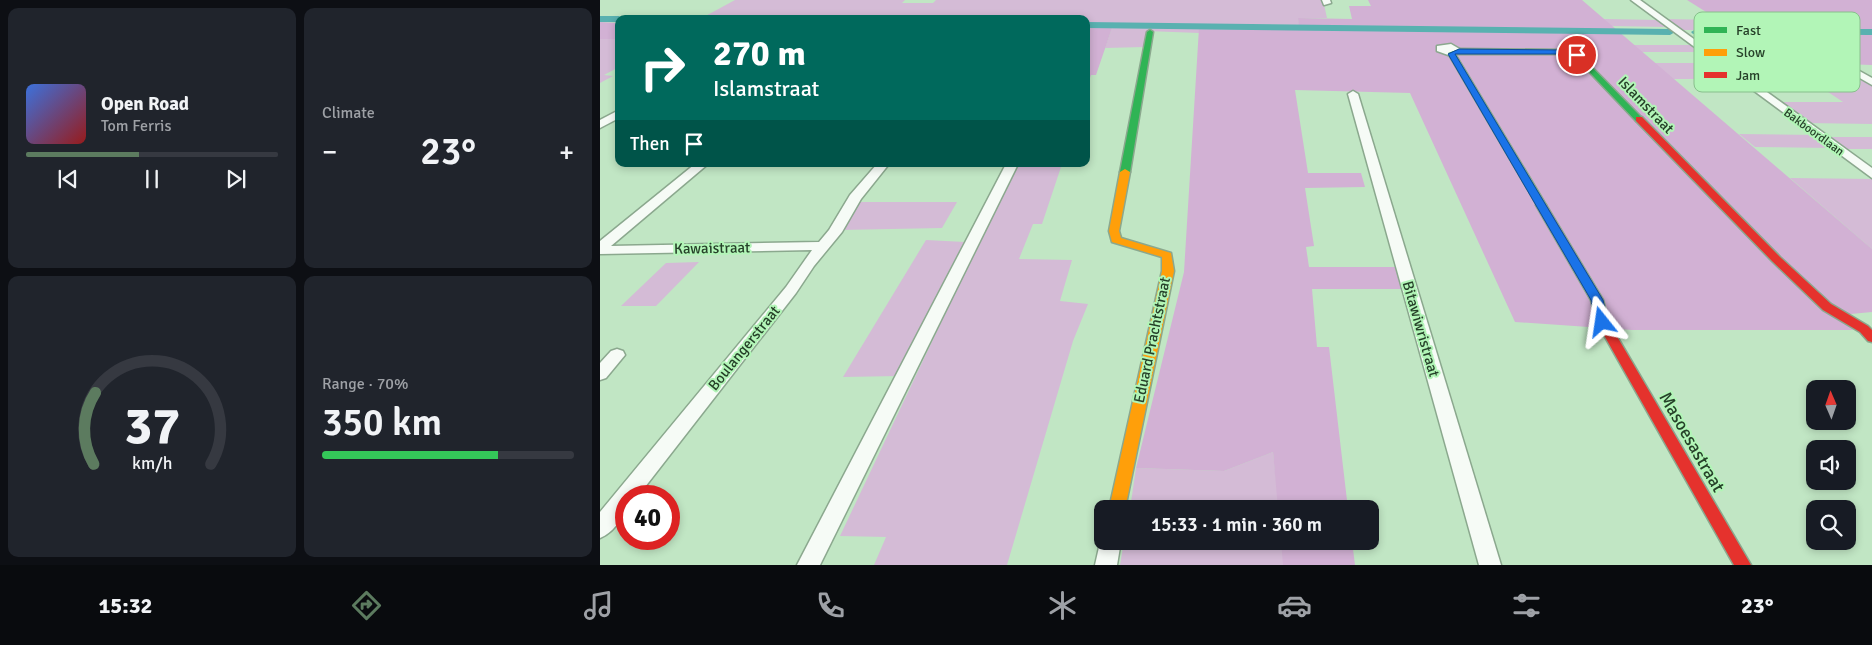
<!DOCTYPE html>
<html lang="en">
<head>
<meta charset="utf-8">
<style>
  :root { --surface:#171b24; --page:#20242c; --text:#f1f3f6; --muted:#9ea1a6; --line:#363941; --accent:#5c7b5f }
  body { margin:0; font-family:Signika,sans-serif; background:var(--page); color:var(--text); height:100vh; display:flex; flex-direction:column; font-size:19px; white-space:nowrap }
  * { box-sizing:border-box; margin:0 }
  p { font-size:16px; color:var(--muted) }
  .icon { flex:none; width:28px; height:28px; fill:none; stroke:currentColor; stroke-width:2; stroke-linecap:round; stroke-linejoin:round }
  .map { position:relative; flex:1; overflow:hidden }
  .drawer { display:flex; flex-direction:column; gap:8px; padding:8px; background:#0d0f14; width:600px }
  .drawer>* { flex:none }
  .banner { position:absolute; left:15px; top:15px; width:475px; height:152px; border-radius:10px; box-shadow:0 2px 8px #0003; background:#00695c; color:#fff; overflow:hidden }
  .needle { width:32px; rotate:358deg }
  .buttons { position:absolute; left:1206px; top:380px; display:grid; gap:10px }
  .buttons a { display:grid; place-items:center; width:50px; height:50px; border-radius:10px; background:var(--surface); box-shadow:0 2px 8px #0003; font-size:25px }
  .speed { position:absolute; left:15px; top:485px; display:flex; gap:10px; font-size:25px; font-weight:700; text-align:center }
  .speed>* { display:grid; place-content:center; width:65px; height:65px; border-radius:50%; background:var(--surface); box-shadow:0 2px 8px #0003; line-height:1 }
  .speed .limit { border:8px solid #d22; background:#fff; color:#111 }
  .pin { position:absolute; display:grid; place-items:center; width:42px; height:42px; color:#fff; margin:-21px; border:2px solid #fff; border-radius:50%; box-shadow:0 1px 5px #0007 }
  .me { position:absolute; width:55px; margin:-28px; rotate:345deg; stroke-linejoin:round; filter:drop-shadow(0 0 4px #0008) }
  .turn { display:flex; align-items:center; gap:18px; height:105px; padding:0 15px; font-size:22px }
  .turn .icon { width:65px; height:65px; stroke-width:2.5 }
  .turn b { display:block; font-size:35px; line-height:42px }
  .then { display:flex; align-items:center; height:48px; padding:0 15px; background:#0003; gap:10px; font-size:19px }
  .big { font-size:38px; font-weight:600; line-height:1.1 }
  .drawer .tile { flex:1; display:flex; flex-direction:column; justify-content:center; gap:8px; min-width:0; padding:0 18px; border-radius:10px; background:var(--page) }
  .drawer .dial { align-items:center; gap:0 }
  .dial svg { height:130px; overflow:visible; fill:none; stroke:var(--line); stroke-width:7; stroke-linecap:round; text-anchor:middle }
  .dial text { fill:var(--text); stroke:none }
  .song { display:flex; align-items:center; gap:15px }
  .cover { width:60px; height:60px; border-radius:8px; background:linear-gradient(135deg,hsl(220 70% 55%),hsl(0 70% 35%)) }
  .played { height:5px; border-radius:2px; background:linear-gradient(90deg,var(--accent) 45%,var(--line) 45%) }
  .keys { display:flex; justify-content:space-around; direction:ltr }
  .heat { display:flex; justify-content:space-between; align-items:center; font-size:28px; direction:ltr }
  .charge { height:8px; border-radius:4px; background:linear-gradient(90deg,#34c759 70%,var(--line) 0) }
  .drawer .tiles { flex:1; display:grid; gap:8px; grid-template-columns:repeat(2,1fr) }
  .trip { position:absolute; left:494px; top:500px; width:285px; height:50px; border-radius:10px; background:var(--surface); box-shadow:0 2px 8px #0003; font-weight:600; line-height:50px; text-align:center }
  .menu { display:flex; height:80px; justify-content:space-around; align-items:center; background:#090b0e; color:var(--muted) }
  .menu .icon { width:35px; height:35px }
  .menu .selected { color:var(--accent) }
  .menu b { font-size:22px; color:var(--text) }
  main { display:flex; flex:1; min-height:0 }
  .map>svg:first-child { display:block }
</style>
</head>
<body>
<main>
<section class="drawer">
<div class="tiles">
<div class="tile">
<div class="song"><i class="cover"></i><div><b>Open Road</b><p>Tom Ferris</p></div></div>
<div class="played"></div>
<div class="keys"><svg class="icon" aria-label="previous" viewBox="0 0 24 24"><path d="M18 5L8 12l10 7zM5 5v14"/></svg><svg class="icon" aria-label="pause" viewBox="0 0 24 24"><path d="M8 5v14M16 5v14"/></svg><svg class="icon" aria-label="next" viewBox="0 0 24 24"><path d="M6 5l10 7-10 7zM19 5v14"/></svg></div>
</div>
<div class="tile"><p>Climate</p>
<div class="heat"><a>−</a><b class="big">23°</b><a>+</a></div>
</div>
<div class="tile dial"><svg viewBox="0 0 100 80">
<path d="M14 69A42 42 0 1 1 86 69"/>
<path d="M14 69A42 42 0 0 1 15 25" stroke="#5c7b5f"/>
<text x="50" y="56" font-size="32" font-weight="700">37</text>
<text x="50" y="72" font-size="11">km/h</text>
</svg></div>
<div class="tile"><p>Range · 70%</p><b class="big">350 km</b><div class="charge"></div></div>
</div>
</section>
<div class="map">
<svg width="1272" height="565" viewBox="0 0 1272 565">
  <rect width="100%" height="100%" fill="#c1e6c4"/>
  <!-- green -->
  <g fill="#d4bbd6">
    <polygon points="135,0 305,0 302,3 333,3 336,0 723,0 727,18 698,18 699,25 486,23 486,19 100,19"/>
    <polygon points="1004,19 1058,20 1067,27 1010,26"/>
    <polygon points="1064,19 1119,20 1135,30 1079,30"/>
    <polygon points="512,28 599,28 599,33 547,31 544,47 505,48"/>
    <polygon points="0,39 19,39 19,67 4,75 13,76 0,83"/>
    <polygon points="1032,45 1093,45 1102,52 1041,52"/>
    <polygon points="1054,63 1117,63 1139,79 1073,79"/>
    <polygon points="1266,79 1272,83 1272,124 1206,123 1177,102 1243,102 1210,80"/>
    <polygon points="1139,134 1214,135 1231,148 1155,147"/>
    <polygon points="1226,137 1272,137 1272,149 1242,149"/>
    <polygon points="416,164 462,164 442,224 433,224 419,259 472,260 460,301 488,304 473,341 407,565 274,565 286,537 240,536"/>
    <polygon points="1190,178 1272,179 1272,249"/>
    <polygon points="257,202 357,202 342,228 240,230"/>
    <polygon points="326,240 365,242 299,376 243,377"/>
    <polygon points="99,262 56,306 21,306 66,263"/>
    <polygon points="673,452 679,509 530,509 536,468 624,471"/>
    <polygon points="524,541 682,541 684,565 520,565"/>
  </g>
  <!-- forest -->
  <g fill="#d2b1d4">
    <polygon points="768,0 982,0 1272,249 1272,312 1240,315 1253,330 1032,330 915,322 810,93 695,90 708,173 761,173 765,187 705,188 714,246 706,247 709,267 796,267 802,289 712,289 717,347 729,347 748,509 678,509 673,452 624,471 536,468 584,272 599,28 699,28 698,18 752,19 749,6 771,6"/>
    <polygon points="1087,0 1272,0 1272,31 1135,30"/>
    <polygon points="0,22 19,23 19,39 0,39"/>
    <polygon points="486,27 512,28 496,75 491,75 486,89"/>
    <polygon points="1272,34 1272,65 1243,64 1193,35"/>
    <polygon points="681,541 752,541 755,565 683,565"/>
  </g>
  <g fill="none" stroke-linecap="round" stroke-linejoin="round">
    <!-- canal -->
    <g fill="#59b1b0" fill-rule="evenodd">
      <polygon points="0,16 19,16 23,19 19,19 19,22 0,22"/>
      <polygon points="486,22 1070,29 1075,32 1070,35 486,28"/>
      <polygon points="1096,29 1272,29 1272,35 1093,34 1091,32"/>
    </g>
    <defs>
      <g id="street">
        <polygon points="722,0 730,0 731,3 724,5"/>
        <polygon points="1031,0 1040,0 1272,168 1272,178"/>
        <polygon points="851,44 863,51 851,56 837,51 837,46"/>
        <polygon points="970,45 984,49 985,51 977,58 973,55 975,52 960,54 960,50"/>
        <polygon points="1254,68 1272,78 1272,85 1251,73 1249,71"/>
        <polygon points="753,91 758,94 901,565 879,565 748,94"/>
        <polygon points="19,110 19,118 0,128 0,120"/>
        <path d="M95,164H108L11,246L219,242L229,230L250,195L277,164H289L261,199L242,232L214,266L196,293L38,496H26C26,513 17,531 0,538V512L186,287L212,250L0,254V241Z"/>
        <polygon points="406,164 418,164 220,565 197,565"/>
        <polygon points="17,349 23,351 25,355 6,378 0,380 0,363 11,351"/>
        <polygon points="502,534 502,541 521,541 517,565 495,565"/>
      </g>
      <g id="fast">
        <polygon points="550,30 553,32 530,172 525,175 520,172 547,32"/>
        <polygon points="859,49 963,50 979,54 1043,119 1036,121 975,57 963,54 855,54 946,205 944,207 938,207 848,53"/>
      </g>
      <polygon id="slow" points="525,169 530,172 519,231 521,238 571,253 574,271 525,509 509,509 562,271 562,257 512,242 509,231 520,172"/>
      <g id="jam">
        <polygon points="1036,117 1042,117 1180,257 1231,304 1268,326 1272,330 1272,342 1268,341 1260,332 1223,310 1172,261 1036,121"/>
        <polygon points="941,202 946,205 1003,300 1008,321 1151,565 1134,565 996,321 991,300 936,205"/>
      </g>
    </defs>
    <!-- street casing -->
    <use href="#street" stroke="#8ba88e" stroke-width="3"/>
    <!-- fast casing -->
    <use href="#fast" stroke="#8ba88e" stroke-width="3"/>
    <!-- slow casing -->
    <use href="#slow" stroke="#8ba88e" stroke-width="3"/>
    <!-- jam casing -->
    <use href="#jam" stroke="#8ba88e" stroke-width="3"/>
    <!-- street -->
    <use href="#street" fill="#f6fbf6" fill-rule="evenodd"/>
    <!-- fast -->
    <use href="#fast" fill="#30b455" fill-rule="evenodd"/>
    <!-- slow -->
    <use href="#slow" fill="#ff9f0a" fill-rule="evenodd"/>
    <!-- jam -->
    <use href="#jam" fill="#e5322d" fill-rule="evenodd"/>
  </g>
  <!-- route -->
  <polygon fill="#1a73e8" stroke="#114b97" points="859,49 963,50 980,55 977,57 963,54 855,54 1003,300 1008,322 1007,324 998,324 996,322 991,300 848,54"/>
  <g text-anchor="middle" stroke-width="4" stroke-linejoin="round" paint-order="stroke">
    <!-- far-street labels -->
    <g font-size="12" fill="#264129" stroke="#b2f5b7">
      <text transform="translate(1214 132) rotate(36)" y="4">Bakboordlaan</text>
    </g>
    <!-- street labels -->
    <g font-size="15" fill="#264129" stroke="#b2f5b7">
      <text transform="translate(1046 105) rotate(46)" y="5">Islamstraat</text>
      <text transform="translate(112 248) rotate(-1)" y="5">Kawaistraat</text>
      <text transform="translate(821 329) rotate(74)" y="5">Bitawiwristraat</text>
      <text transform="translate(552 340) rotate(-78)" y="5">Eduard Prachtstraat</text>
      <text transform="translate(144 348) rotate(-51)" y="5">Boulangerstraat</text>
    </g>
    <!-- near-street labels -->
    <g font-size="18" fill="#264129" stroke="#b2f5b7">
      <text transform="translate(1092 442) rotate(60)" y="6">Masoesastraat</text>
    </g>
  </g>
  <!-- legend -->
  <rect x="1094" y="12" width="166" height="80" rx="8" fill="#b2f5b7" stroke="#88bf8c" stroke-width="1"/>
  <rect x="1104" y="27" width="23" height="6" fill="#30b455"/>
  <rect x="1104" y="49" width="23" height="7" fill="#ff9f0a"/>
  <rect x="1104" y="72" width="23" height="6" fill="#e5322d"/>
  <g font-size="14" fill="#264129">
    <text x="1136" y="35">Fast</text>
    <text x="1136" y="57">Slow</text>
    <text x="1136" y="80">Jam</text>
  </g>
</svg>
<div class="buttons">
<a><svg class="needle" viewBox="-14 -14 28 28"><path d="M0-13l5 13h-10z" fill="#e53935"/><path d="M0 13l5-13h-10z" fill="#9ea1a6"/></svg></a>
<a><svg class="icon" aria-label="sound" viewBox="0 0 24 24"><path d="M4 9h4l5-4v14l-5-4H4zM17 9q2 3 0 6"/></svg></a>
<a><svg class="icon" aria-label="search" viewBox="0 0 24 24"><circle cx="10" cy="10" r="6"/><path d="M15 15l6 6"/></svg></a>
</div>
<div class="speed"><div class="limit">40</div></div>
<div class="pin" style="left:977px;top:55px;background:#d93025"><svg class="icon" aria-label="arrive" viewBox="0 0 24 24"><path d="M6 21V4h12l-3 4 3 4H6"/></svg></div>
<svg class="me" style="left:1002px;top:322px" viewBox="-20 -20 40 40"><path d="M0-17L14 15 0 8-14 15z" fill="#1a73e8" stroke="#fff" stroke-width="4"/></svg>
<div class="trip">15:33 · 1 min · 360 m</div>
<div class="banner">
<div class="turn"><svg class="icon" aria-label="right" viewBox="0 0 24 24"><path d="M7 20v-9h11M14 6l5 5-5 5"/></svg><div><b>270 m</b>Islamstraat</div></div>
<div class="then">Then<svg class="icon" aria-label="arrive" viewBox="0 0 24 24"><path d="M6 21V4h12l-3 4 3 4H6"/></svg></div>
</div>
</div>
</main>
<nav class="menu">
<b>15:32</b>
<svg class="icon selected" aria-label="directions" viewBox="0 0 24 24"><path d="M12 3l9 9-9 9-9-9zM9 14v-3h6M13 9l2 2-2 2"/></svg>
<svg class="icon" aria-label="music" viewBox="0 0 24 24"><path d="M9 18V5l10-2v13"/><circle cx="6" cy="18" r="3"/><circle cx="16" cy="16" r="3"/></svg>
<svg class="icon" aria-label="phone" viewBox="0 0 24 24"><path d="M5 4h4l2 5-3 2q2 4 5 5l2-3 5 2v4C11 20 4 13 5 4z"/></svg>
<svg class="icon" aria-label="climate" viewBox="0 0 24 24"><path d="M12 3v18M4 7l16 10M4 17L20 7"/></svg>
<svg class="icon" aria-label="car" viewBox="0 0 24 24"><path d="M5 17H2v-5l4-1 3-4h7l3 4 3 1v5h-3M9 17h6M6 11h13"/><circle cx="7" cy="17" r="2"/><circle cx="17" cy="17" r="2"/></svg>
<svg class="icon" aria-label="filters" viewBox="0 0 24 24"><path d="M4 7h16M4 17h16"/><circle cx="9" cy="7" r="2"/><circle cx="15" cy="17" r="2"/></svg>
<b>23°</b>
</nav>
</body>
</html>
